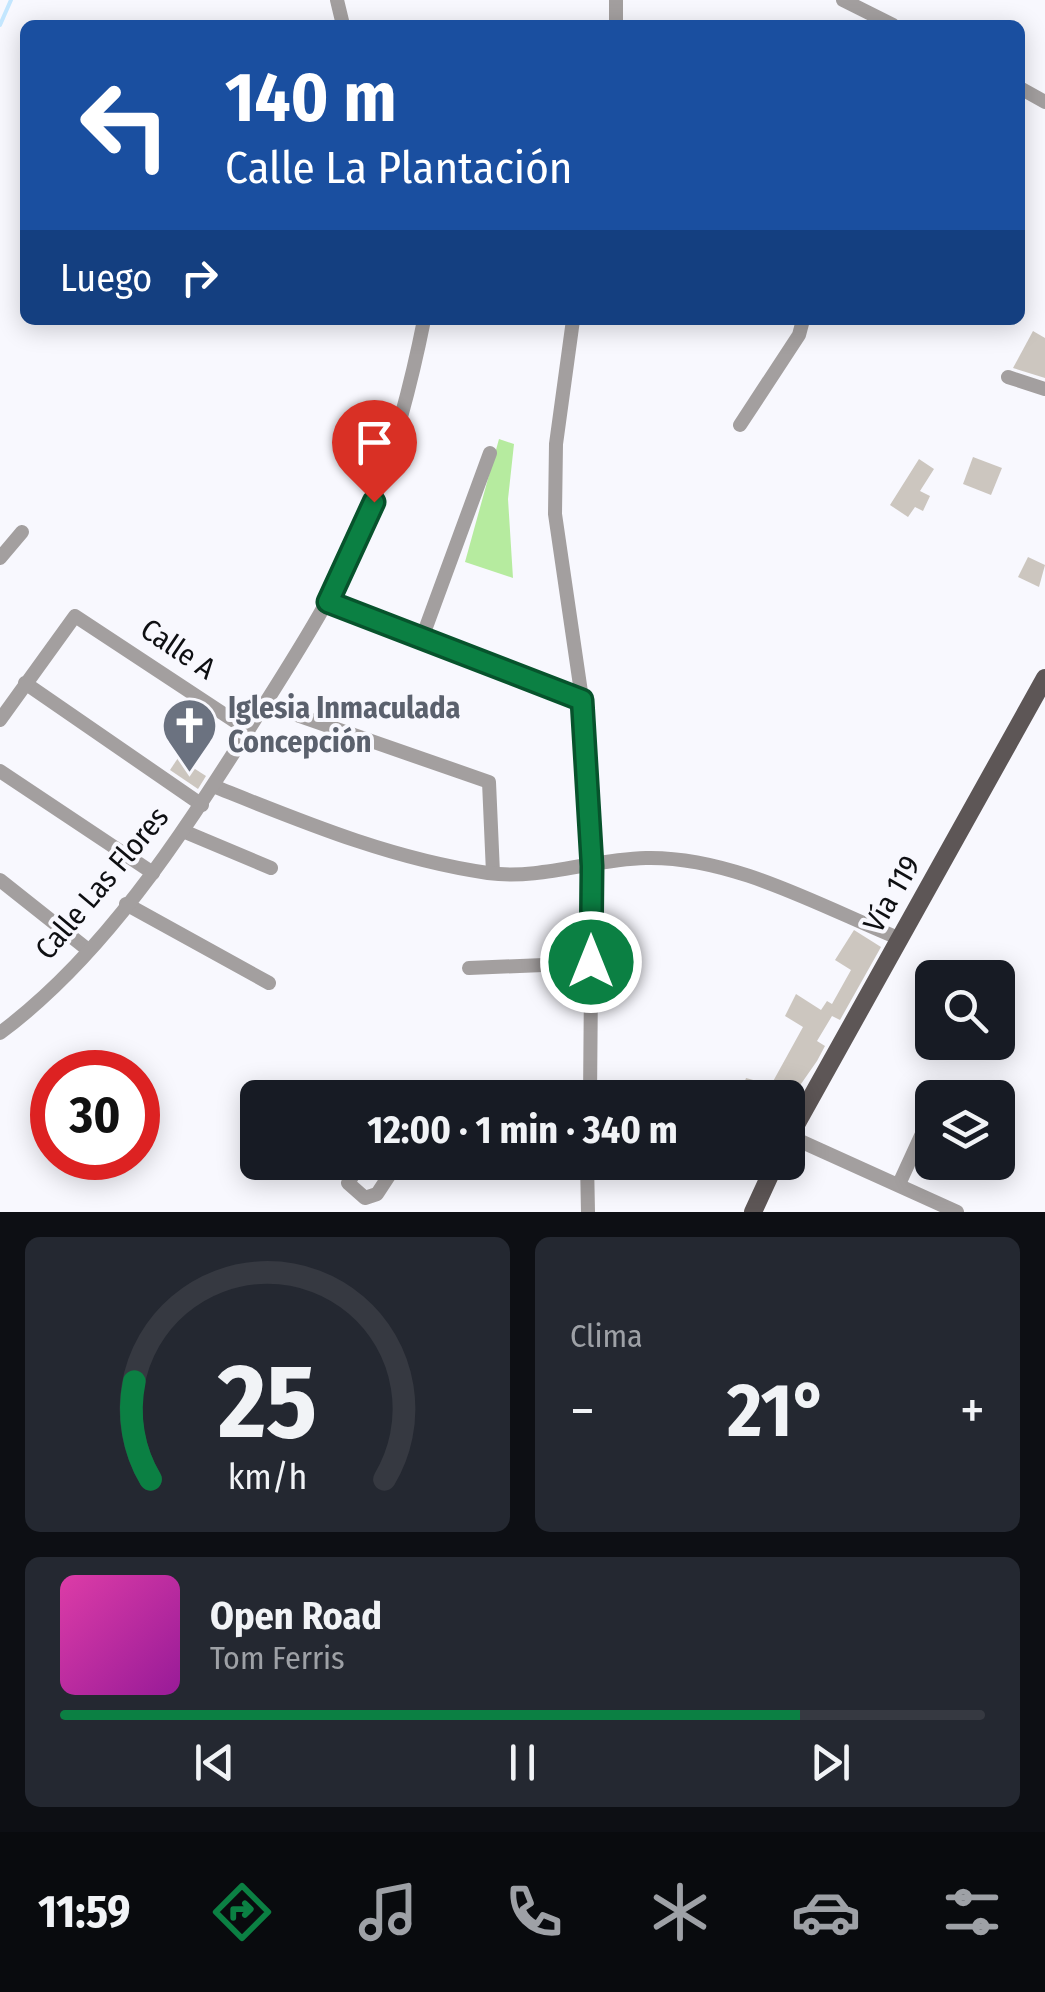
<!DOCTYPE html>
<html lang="es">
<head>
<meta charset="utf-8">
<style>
  :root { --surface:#171b24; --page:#242831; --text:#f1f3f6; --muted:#9ea1a6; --line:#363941; --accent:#0b8043 }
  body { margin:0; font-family:"Fira Sans Condensed",sans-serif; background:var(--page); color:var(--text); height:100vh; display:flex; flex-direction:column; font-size:38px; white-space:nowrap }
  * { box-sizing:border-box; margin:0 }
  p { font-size:32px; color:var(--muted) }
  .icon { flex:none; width:55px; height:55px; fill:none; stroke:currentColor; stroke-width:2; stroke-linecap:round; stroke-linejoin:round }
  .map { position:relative; height:1212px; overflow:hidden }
  .drawer { display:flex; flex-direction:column; gap:25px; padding:25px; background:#0d0f14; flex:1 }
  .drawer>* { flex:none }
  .top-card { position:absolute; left:20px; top:20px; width:1005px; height:305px; border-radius:15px; box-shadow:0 5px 25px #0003; background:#1a4fa0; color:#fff; overflow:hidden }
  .fabs { position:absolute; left:915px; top:960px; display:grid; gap:20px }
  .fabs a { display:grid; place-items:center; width:100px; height:100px; border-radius:15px; background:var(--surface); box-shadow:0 5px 25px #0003; font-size:50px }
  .speed { position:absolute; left:30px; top:1050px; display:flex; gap:20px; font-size:50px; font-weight:700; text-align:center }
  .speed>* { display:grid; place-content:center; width:130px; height:130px; border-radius:50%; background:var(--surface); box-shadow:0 5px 25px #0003; line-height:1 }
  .speed .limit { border:15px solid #d22; background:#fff; color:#111 }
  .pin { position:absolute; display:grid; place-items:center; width:85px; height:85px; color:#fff; margin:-102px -42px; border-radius:50% 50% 50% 0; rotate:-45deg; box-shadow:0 0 10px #0007 }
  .pin .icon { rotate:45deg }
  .me { position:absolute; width:110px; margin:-55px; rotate:0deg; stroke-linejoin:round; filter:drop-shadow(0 0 8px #0008) }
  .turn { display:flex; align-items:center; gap:35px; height:210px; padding:0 40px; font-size:45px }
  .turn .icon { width:130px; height:130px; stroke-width:2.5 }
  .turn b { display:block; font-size:70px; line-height:85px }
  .then { display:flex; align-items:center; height:95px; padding:0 40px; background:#0003; gap:20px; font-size:38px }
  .big { font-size:75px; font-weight:700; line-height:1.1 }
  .drawer .tile { flex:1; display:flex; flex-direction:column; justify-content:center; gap:15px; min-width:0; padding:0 35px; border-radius:15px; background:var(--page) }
  .drawer .dial { align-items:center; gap:0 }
  .dial svg { height:260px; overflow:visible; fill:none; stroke:var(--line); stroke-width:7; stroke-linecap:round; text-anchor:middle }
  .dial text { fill:var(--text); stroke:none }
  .song { display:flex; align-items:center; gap:30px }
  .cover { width:120px; height:120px; border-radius:15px; background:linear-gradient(135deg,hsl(320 70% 55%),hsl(300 70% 35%)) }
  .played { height:10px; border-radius:5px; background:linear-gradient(90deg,var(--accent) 80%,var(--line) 80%) }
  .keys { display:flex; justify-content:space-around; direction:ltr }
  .heat { display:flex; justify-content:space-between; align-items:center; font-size:55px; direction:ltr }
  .drawer .tiles { flex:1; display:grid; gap:25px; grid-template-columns:1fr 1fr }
  .tile:last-child { grid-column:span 2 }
  .trip { position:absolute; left:240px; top:1080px; width:565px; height:100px; border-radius:15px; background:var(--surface); box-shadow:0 5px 25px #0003; font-weight:700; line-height:100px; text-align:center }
  .menu { display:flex; height:160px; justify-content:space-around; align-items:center; background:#090b0e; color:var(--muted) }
  .menu .icon { width:70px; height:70px }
  .menu .selected { color:var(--accent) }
  .menu b { font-size:45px; color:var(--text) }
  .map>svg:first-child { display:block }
</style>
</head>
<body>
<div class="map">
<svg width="1045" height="1212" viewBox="0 0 1045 1212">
  <rect width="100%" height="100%" fill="#f8f8fe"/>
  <!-- green -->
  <polygon fill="#b6eb9f" points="499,439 514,444 508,499 513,578 465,562"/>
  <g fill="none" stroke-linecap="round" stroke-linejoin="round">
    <!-- stream -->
    <polyline stroke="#c3e6fe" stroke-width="4" points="0,25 11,0"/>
  </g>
  <!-- building -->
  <g fill="#ccc6bf">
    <polygon points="1033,331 1045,338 1045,378 1013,368"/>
    <polygon points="973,457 1002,468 991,495 963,484"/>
    <polygon points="919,459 934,469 920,491 930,496 923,511 915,507 908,517 890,505"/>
    <polygon points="1028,557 1045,565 1039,587 1018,577"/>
    <polygon points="178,758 206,776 198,789 170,770"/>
    <polygon points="854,930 881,947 840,1020 832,1016 817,1041 825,1046 817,1061 794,1094 787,1090 782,1098 740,1096 746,1078 771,1085 803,1027 785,1016 796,994 821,1010 827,1001 832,1004 851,970 835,960"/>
  </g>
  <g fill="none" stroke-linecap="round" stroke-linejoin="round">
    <!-- minor -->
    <g stroke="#a39f9f" stroke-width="14">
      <polyline points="337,0 343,25"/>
      <polyline points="616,0 616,25"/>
      <polyline points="843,0 893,25"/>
      <polyline points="1020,88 1045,102"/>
      <polyline points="573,320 556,444 555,514 582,699 592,866 590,1098"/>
      <polyline points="1008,377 1045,389"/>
      <polyline points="740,425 799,335 803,320"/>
      <polyline points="0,558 22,532"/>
      <polyline points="328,602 582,699"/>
      <polyline points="422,638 490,453"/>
      <polyline points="25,683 202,805"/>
      <polyline points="265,704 489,782 493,873"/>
      <polyline points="0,720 75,616 248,730"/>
      <polyline points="0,771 153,873"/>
      <path d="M213,786C303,822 391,859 488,873C542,880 592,859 646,858C732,856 820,906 898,938"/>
      <polyline points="183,831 271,868"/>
      <polyline points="0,880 87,949"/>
      <polyline points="126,904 269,983"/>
      <polyline points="469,968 591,963"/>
      <path d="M0,1033C105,955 180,837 249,729C295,656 343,584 373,503C395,445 412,380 424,320"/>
      <polyline points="939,1098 943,1090"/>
      <polyline points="789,1136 957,1212"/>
      <polyline points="361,1162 348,1183 365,1198 377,1194 398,1162"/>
      <polyline points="462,1162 587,1163"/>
      <polyline points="587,1162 588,1212"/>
      <polyline points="899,1184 932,1112"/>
    </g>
    <!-- major -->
    <g stroke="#5d5656" stroke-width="18">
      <polyline points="788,1139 1045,678"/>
      <polyline points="753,1212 776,1162"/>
    </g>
  </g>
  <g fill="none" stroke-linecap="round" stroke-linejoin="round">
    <defs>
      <polyline id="route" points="374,502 328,602 582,700 592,866 591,962"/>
    </defs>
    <!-- route casing -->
    <use href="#route" stroke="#07532c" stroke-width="25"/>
    <!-- route -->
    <use href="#route" stroke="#0b8043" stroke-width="18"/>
  </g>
  <!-- icons -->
  <defs>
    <symbol id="church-pin" viewBox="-11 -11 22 30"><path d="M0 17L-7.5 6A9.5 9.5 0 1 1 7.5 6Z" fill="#6b7280" stroke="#f8f8fe"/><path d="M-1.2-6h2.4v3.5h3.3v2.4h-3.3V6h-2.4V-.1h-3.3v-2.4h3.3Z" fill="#fff"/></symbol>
  </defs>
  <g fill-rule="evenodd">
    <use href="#church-pin" x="158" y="694" width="63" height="86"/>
  </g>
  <g text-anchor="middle" stroke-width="8" stroke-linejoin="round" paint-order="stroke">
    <!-- street labels -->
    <g font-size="30" fill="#0e0f12" stroke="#f8f8fe">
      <text transform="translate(178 649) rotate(34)" y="10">Calle A</text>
      <text transform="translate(102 883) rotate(-50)" y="10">Calle Las Flores</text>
      <text transform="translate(892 894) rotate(-60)" y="10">Vía 119</text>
    </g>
    <!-- worship labels -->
    <g font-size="30" font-weight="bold" fill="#5b616d" stroke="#f8f8fe" text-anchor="start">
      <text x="228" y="718">Iglesia Inmaculada<tspan x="228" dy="34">Concepción</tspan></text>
    </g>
  </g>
</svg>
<div class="fabs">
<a><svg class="icon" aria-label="search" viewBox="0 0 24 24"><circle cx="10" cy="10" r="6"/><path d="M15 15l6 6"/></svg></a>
<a><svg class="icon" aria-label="layers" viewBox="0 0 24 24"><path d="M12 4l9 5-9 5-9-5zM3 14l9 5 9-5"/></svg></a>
</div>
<div class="speed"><div class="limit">30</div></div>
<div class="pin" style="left:374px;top:502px;background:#d93025"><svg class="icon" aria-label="arrive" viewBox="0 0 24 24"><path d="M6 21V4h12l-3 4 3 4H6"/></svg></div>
<svg class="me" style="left:591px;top:962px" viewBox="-20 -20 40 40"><circle r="17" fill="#0b8043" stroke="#fff" stroke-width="3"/><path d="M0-11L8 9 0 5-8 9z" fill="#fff"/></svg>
<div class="trip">12:00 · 1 min · 340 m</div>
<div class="top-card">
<div class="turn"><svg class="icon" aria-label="left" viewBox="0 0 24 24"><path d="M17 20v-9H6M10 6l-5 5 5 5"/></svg><div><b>140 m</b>Calle La Plantación</div></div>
<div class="then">Luego<svg class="icon" aria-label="right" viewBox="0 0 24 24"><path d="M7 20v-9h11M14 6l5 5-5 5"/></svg></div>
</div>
</div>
<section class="drawer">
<div class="tiles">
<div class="tile dial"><svg viewBox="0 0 100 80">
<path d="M14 69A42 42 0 1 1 86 69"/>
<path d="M14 69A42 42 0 0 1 9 39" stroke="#0b8043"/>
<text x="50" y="56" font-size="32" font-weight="700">25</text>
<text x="50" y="72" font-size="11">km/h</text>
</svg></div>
<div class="tile"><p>Clima</p>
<div class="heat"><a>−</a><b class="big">21°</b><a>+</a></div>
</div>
<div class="tile">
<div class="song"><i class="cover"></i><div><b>Open Road</b><p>Tom Ferris</p></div></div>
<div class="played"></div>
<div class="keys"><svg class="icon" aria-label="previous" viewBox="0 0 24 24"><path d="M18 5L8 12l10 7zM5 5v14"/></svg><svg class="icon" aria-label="pause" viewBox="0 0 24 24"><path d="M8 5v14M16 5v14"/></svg><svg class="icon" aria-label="next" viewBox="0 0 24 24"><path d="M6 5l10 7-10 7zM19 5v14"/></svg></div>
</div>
</div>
</section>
<nav class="menu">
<b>11:59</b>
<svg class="icon selected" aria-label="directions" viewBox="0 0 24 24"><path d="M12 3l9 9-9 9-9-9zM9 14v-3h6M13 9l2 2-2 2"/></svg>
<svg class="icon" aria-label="music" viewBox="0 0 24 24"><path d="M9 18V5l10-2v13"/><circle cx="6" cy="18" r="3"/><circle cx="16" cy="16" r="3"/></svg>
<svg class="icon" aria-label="phone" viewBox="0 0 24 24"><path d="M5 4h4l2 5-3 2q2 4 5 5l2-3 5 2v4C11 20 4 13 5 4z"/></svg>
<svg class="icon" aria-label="climate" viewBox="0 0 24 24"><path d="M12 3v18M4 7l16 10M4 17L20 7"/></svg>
<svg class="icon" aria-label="car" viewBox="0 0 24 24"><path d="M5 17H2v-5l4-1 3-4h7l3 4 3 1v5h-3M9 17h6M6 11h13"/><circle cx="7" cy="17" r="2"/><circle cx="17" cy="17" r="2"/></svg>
<svg class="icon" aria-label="filters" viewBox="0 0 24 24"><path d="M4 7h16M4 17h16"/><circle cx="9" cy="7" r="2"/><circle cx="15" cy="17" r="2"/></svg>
</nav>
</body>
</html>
